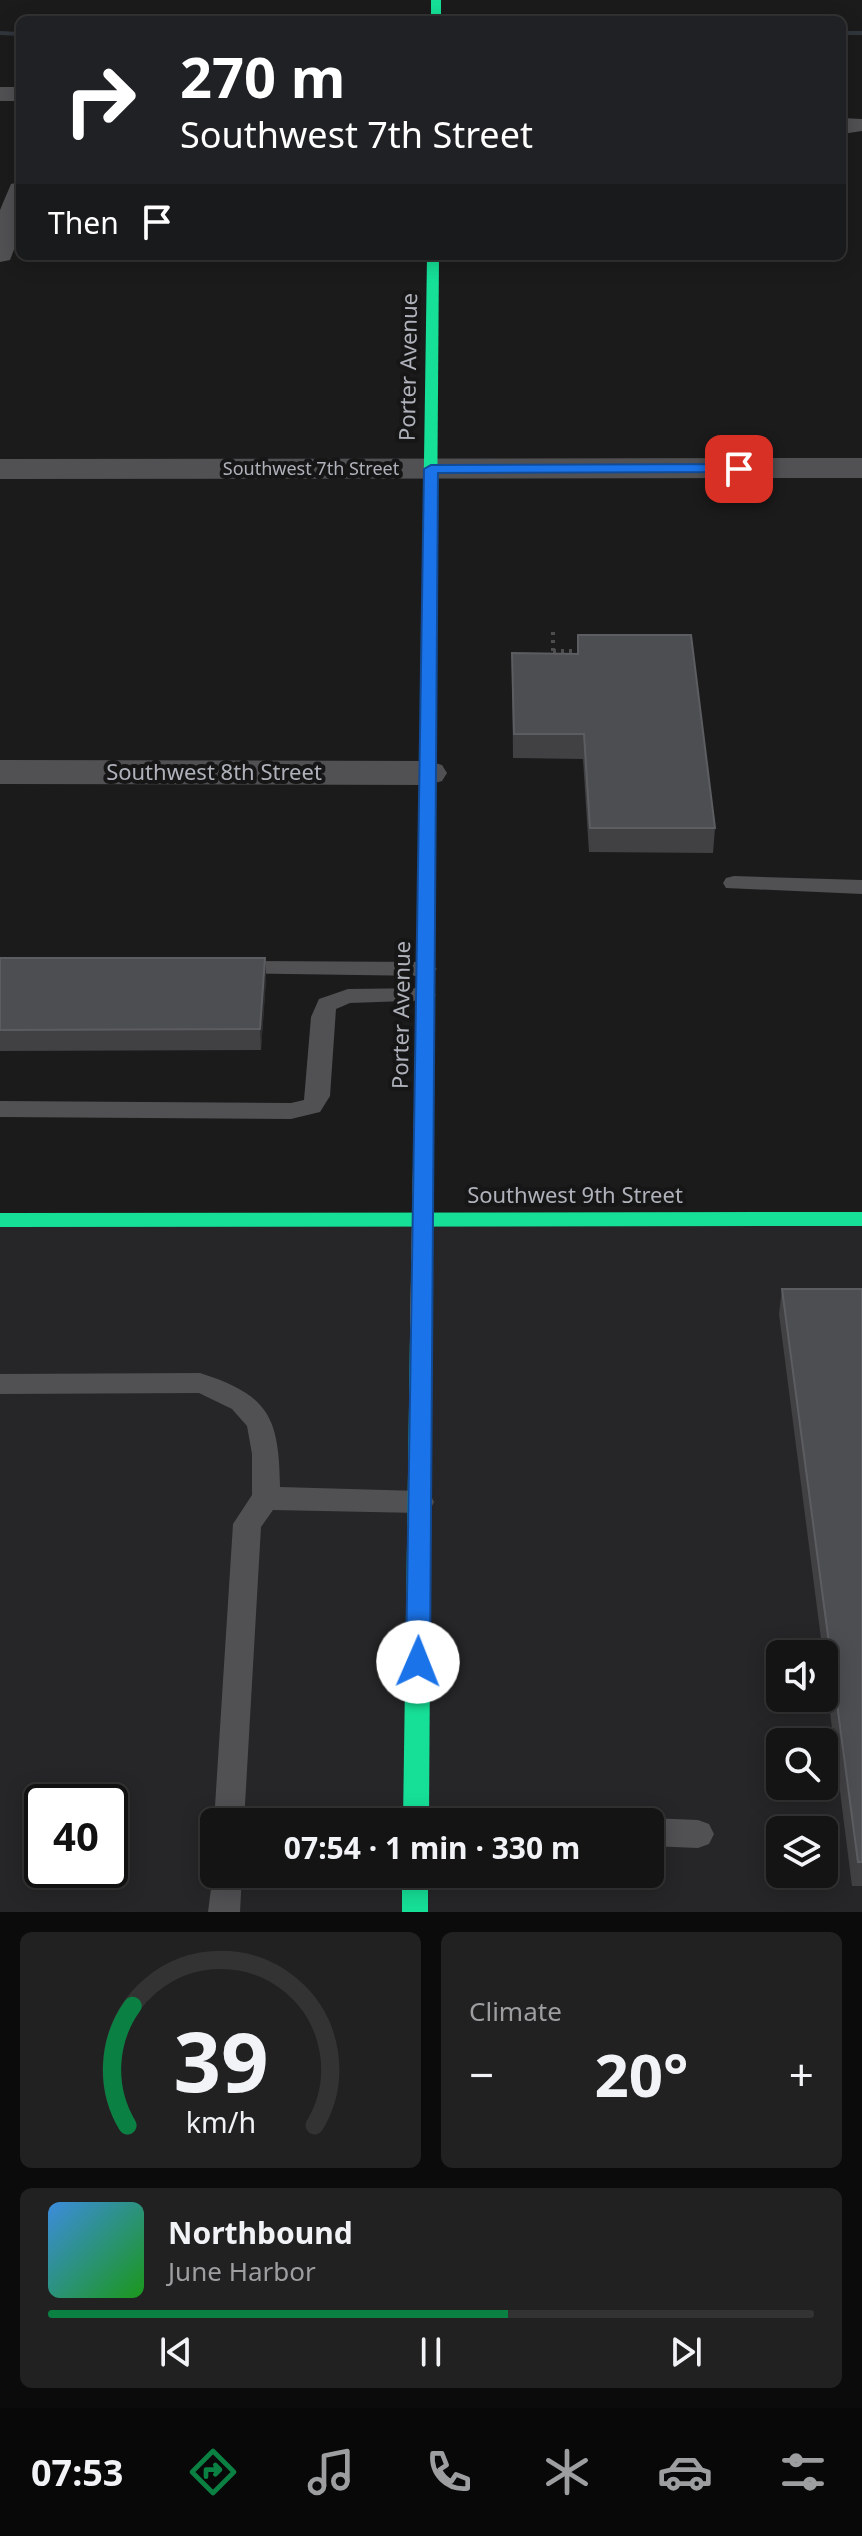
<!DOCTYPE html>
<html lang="en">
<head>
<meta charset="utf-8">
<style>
  :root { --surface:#141415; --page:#212122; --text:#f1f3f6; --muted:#9d9ea0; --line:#333334; --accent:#0b8043 }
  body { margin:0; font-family:"Noto Sans",sans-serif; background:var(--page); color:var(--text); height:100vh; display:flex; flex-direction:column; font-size:30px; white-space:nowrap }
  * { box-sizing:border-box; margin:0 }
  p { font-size:26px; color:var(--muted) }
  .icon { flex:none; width:44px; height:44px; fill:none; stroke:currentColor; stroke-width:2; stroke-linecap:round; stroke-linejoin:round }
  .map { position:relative; height:1912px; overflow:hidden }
  .details { display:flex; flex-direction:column; gap:20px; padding:20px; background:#0b0b0c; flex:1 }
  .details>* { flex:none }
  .top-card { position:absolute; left:16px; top:16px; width:830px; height:244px; border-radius:12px; box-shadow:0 4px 20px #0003,0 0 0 2px var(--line); background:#202124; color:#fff; overflow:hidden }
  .fabs { position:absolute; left:766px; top:1640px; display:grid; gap:16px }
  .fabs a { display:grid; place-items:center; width:72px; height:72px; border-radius:12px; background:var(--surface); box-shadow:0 4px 20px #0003,0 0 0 2px var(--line); font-size:40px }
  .speed { position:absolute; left:24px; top:1784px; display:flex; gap:16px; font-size:40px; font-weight:700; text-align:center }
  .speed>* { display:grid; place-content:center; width:104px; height:104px; border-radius:50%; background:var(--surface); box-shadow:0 4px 20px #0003,0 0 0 2px var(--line); line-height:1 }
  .speed .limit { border:4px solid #111; border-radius:12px; background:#fff; color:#111 }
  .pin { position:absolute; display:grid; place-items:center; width:68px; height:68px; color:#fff; margin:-34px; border-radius:16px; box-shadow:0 4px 12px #0006 }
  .me { position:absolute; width:88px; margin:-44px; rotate:1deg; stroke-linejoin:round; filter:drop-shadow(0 0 6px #0008) }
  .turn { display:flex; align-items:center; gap:28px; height:168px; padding:0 32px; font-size:36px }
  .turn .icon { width:104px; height:104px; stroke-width:2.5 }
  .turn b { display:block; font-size:56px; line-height:68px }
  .then { display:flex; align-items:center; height:76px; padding:0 32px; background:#0003; gap:16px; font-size:30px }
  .big { font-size:60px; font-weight:700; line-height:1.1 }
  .details .tile { flex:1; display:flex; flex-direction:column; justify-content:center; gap:12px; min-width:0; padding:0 28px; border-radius:12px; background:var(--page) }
  .details .dial { align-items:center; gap:0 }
  .dial svg { height:208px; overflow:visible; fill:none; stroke:var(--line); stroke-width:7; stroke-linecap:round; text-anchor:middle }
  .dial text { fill:var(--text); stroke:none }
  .song { display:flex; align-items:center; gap:24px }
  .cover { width:96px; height:96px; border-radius:12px; background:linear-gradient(135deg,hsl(210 70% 55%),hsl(120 70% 35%)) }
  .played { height:8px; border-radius:4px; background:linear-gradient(90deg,var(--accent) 60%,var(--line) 60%) }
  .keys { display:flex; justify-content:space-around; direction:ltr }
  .heat { display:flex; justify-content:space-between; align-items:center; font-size:44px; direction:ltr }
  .details .tiles { flex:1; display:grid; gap:20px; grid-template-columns:1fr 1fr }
  .tile:last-child { grid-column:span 2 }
  .trip { position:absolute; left:200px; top:1808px; width:464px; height:80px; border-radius:12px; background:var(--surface); box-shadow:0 4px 20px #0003,0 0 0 2px var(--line); font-weight:700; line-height:80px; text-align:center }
  .dock { display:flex; height:128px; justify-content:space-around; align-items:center; background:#080808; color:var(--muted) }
  .dock .icon { width:56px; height:56px }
  .dock .on { color:var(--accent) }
  .dock b { font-size:36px; color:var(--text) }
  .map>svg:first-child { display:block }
</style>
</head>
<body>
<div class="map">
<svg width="862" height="1912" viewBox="0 0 862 1912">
  <rect width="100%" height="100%" fill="#1b1b1c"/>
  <!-- built -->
  <path fill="#262628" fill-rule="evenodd" d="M862,1219V1912H0V1220ZM780,1654H824V1698H780ZM780,1742H824V1786H780ZM42,1802H110V1870H42ZM214,1822H650V1874H214ZM780,1830H824V1874H780Z"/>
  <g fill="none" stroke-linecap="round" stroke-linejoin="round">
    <!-- stream -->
    <g fill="#30363c" fill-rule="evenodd">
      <polygon points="0,31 20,32 20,36 0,35"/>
      <rect x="842" y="31" width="20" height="4"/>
    </g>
    <!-- path -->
    <g stroke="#4c4d4f" stroke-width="4" stroke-dasharray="3 5" stroke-linecap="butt">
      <polyline points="553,632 553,652"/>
      <polyline points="553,651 580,651"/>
    </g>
    <!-- lane -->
    <g fill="#515154" fill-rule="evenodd">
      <polygon points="734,876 862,880 862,894 726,888 723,883 726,878"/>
      <polygon points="235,961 426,962 437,969 426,976 227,973 224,968 227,963"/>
      <polygon points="425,988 436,995 433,1000 350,1003 336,1009 330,1096 320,1112 291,1119 0,1117 0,1101 291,1103 304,1100 311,1017 319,999 348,989"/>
      <path d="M200,1373C269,1395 279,1417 280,1487L420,1491L430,1494L434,1502L430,1510L420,1513L273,1510L261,1527L244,1822H214L233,1524L252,1495V1454L247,1426L232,1409L199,1393L0,1394V1374Z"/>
      <polygon points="650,1818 698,1820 709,1824 714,1834 709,1844 698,1848 650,1846 650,1822 639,1822"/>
      <polygon points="214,1865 214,1874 242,1874 240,1912 208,1912"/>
    </g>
    <!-- street -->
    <g fill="#515154" fill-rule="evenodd">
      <rect x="0" y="87" width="20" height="14"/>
      <polygon points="842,118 862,119 862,131 842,134"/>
      <polygon points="20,182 20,234 10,260 0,262 0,210 11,184"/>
      <polygon points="862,458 862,478 0,479 0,459"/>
      <polygon points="0,760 428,761 442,765 447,773 442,781 428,785 0,784"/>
    </g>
    <!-- fast -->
    <g fill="#16e098" fill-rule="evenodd">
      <rect x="431" y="0" width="10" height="20"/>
      <polygon points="427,256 439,256 437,529 430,533 423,529"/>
      <polygon points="862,1212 862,1226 0,1227 0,1213"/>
      <polygon points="421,1328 429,1330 432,1336 429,1822 403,1822 410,1336 413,1330"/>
      <rect x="402" y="1874" width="26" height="38"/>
    </g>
    <!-- slow -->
    <polygon fill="#ffcf43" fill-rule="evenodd" points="427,824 435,829 432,1336 429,1342 421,1344 413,1342 410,1336 419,829"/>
    <!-- jam -->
    <polygon fill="#f24e42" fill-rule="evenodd" points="430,525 437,529 435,829 427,834 419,829 423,529"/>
  </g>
  <!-- wall -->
  <g fill="#414144">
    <polygon points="578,635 715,828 713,853 589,852 583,759 513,758 512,653 577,654"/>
    <polygon points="0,958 265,958 266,979 261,1050 0,1051"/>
    <polygon points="782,1289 862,1289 862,1886 852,1886 824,1665 824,1654 823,1654 779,1314"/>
  </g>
  <!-- shaded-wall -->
  <polygon fill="#2d2d2f" points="265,958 266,979 261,1050 260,1029"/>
  <!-- building -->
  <g fill="#4d4e51" stroke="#5c5d61" stroke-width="2">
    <polygon points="578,635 691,635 715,828 590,828 584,734 514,734 512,653 578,654"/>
    <polygon points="0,958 265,958 260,1029 0,1030"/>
    <polygon points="782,1289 862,1289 862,1862 858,1862"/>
  </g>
  <!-- route -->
  <polygon fill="#1a73e8" stroke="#114b97" stroke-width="2" points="739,464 744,466 744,472 438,473 430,1662 427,1670 418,1673 409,1670 406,1662 424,469 431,465"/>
  <g text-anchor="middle" stroke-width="8" stroke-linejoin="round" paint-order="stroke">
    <!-- far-street labels -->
    <g font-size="18" fill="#afb2ba" stroke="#161617">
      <text x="311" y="475">Southwest 7th Street</text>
    </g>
    <!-- street labels -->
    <g font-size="22" fill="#afb2ba" stroke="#161617">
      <text transform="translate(408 367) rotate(-89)" y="8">Porter Avenue</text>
      <text x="214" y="780">Southwest 8th Street</text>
      <text transform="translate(401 1015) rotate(-89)" y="8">Porter Avenue</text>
      <text x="575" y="1203">Southwest 9th Street</text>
    </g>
  </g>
</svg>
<div class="fabs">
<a><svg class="icon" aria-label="sound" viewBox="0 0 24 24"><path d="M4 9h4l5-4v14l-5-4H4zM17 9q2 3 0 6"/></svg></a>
<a><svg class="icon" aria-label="search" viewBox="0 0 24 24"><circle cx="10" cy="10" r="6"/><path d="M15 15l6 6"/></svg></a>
<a><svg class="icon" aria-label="layers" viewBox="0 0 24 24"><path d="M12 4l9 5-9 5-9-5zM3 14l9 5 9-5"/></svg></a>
</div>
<div class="speed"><div class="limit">40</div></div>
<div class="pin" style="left:739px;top:469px;background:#d93025"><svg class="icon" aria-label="arrive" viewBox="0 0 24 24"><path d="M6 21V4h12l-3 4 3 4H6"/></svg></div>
<svg class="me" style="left:418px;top:1662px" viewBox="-20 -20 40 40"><circle r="19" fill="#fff"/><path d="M0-13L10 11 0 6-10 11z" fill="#1a73e8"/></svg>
<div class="trip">07:54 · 1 min · 330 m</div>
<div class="top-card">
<div class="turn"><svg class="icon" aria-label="right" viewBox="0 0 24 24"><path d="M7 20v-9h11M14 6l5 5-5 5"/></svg><div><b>270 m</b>Southwest 7th Street</div></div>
<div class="then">Then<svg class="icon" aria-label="arrive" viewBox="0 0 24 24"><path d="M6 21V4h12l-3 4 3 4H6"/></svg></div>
</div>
</div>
<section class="details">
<div class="tiles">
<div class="tile dial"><svg viewBox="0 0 100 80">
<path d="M14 69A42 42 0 1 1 86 69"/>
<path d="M14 69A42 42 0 0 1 16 23" stroke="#0b8043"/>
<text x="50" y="56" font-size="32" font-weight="700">39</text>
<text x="50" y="72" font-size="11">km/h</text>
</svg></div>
<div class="tile"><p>Climate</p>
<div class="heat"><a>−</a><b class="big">20°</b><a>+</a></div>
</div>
<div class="tile">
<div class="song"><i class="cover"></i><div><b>Northbound</b><p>June Harbor</p></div></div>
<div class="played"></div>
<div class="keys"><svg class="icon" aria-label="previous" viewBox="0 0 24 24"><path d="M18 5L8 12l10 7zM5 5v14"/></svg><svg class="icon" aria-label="pause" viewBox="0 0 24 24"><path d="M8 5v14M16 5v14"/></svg><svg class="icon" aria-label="next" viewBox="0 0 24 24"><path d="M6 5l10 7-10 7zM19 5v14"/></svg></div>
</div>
</div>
</section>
<nav class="dock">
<b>07:53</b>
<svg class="icon on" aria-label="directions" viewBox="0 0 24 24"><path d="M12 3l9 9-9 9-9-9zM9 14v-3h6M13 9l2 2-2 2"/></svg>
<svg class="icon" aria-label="music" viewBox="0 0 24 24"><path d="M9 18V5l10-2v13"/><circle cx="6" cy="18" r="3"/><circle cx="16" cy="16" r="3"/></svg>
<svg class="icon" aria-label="phone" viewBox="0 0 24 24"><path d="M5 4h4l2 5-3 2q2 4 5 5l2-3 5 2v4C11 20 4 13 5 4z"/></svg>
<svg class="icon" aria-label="climate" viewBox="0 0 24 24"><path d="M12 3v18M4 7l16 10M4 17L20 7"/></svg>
<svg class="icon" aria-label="car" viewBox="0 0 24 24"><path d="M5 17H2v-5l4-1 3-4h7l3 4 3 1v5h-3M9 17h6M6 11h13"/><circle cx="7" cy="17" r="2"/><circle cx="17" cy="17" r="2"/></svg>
<svg class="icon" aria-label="filters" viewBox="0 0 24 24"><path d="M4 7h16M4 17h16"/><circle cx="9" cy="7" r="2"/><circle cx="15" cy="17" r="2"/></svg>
</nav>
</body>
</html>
